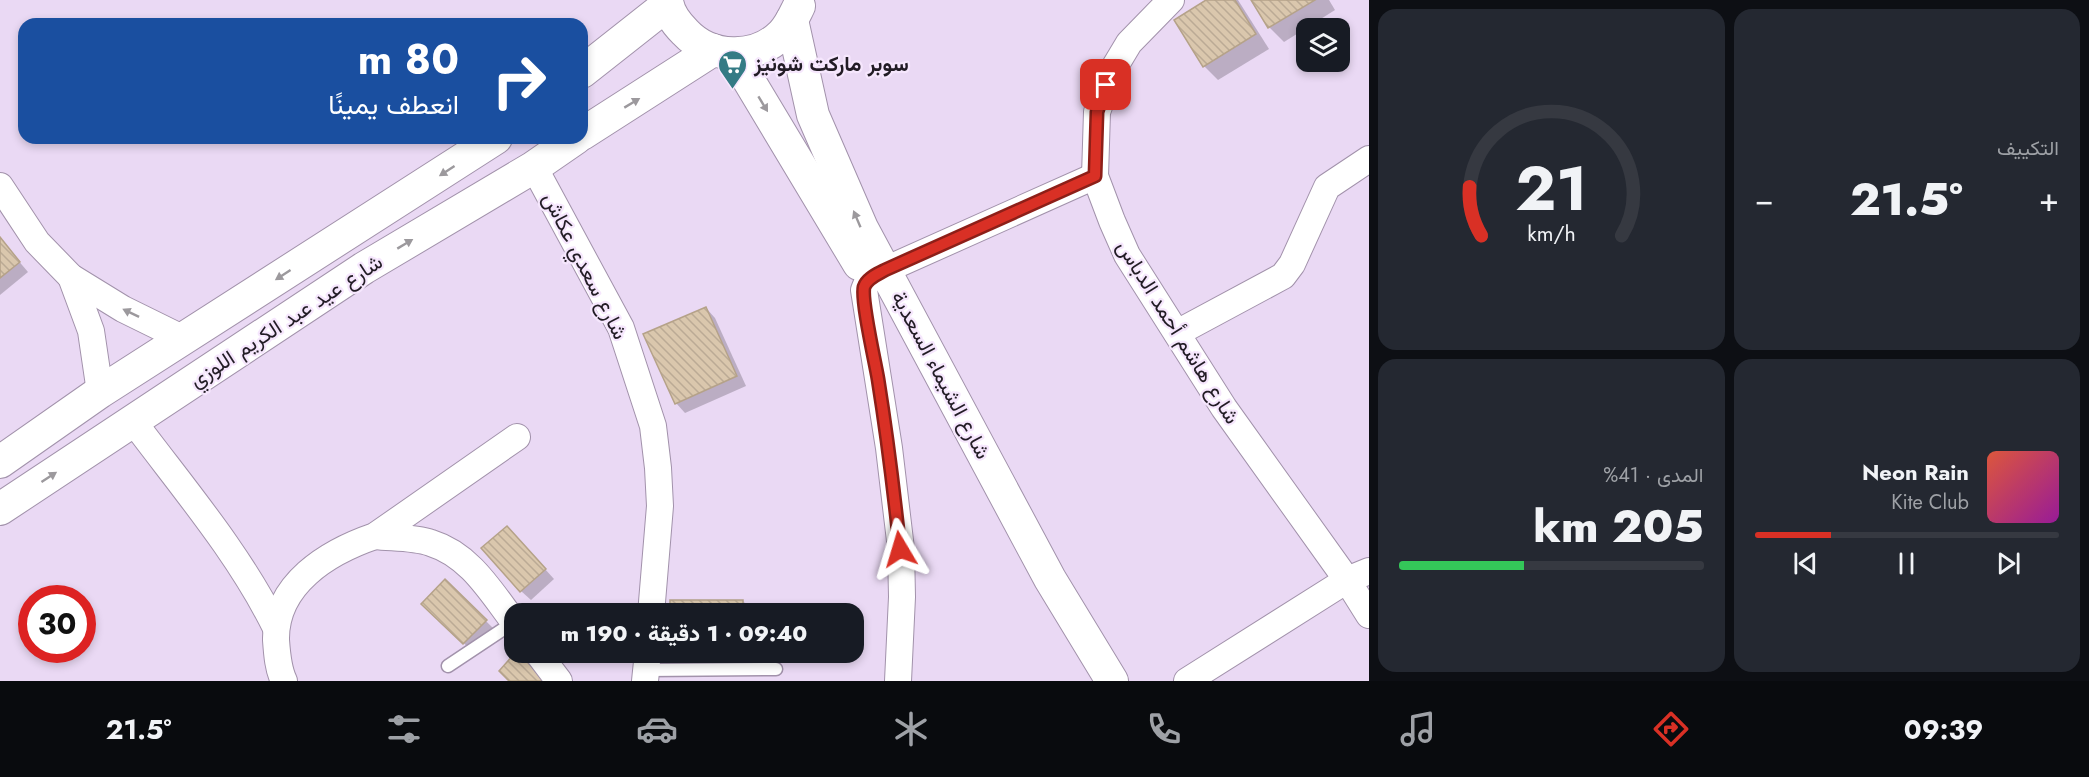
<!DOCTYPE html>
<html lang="ar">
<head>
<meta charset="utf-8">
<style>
  :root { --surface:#171b24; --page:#242831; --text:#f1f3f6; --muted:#9ea1a6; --line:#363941; --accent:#d93025 }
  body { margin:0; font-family:Jost,Vazirmatn,sans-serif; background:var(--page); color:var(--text); direction:rtl; height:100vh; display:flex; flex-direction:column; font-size:22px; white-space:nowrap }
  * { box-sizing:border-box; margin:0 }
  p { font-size:20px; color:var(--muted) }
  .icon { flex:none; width:33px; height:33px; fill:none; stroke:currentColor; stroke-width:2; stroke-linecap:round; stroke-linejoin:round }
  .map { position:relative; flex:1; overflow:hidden; direction:ltr }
  .side { display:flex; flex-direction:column; gap:9px; padding:9px; background:#0d0f14; width:720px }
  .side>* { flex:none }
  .top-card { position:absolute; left:18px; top:18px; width:570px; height:126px; border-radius:18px; box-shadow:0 3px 9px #0003; direction:rtl; background:#1a4fa0; color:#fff; overflow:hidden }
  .buttons { position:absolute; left:1296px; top:18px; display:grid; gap:12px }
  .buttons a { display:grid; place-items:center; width:54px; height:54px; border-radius:12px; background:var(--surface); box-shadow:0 3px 9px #0003; font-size:30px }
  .speed { position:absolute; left:18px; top:585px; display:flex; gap:12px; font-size:30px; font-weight:700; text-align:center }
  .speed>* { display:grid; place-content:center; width:78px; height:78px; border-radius:50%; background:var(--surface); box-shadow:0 3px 9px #0003; line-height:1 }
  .speed .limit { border:9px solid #d22; background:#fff; color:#111 }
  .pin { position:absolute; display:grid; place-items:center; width:51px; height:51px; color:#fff; margin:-26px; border-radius:12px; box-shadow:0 3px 9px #0006 }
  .me { position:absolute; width:66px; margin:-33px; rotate:353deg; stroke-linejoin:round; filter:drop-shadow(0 0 4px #0008) }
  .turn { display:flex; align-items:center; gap:21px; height:126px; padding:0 30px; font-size:27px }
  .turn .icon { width:78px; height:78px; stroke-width:2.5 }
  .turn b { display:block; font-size:42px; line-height:51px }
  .big { font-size:45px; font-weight:800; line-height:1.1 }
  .side .tile { flex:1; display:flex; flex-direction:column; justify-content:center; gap:9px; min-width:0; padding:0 21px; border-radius:18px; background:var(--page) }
  .side .dial { align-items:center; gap:0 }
  .dial svg { height:156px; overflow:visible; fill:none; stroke:var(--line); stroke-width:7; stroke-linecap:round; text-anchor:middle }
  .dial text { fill:var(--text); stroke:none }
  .song { display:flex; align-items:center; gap:18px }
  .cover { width:72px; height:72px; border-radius:9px; background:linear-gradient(135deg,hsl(10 70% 55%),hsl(300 70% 35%)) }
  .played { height:6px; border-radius:3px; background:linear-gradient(90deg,var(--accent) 25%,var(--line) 25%) }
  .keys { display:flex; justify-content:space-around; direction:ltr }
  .heat { display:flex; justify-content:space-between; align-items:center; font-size:33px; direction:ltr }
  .charge { height:9px; border-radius:4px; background:linear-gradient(90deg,#34c759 41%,var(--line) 0) }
  .side .tiles { flex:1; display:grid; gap:9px; grid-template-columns:repeat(2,1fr) }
  .trip { position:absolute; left:504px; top:603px; width:360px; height:60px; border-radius:18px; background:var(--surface); box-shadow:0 3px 9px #0003; font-weight:800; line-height:60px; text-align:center; direction:rtl }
  .menu { display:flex; height:96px; justify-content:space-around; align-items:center; background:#090b0e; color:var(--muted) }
  .menu .icon { width:42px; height:42px }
  .menu .current { color:var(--accent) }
  .menu b { font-size:27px; color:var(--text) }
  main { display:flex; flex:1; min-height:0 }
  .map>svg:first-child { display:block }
</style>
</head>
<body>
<main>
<section class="side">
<div class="tiles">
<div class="tile"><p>التكييف</p>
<div class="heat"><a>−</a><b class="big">21.5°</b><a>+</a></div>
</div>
<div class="tile dial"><svg viewBox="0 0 100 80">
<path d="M14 69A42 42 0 1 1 86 69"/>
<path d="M14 69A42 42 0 0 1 8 44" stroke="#d93025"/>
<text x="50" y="56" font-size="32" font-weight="700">21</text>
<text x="50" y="72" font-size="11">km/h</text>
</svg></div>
<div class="tile">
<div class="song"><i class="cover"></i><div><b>Neon Rain</b><p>Kite Club</p></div></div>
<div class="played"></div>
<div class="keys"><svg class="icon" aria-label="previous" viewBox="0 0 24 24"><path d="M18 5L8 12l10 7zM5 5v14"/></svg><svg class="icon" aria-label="pause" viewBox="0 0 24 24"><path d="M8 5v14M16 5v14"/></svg><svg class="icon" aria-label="next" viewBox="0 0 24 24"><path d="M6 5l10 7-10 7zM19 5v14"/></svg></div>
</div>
<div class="tile"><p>المدى · 41%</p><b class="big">205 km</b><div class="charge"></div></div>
</div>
</section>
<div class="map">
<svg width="1369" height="681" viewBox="0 0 1369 681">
  <defs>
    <pattern id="building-back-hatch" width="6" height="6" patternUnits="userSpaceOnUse" patternTransform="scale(1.5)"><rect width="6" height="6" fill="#dac7ad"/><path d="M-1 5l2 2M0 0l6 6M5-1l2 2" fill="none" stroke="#bbaa95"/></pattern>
  </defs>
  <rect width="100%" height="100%" fill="#ead9f4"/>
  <!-- shadow -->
  <g fill="#0003">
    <polygon points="1209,0 1238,0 1269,49 1218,80 1204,66"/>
    <polygon points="1252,0 1329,0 1335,10 1284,42 1269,27"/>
    <polygon points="0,239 28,272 0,295"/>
    <polygon points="706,308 715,318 746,386 685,413 676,403"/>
    <polygon points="516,537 554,579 531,600 521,591"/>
    <polygon points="445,581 495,630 474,653 423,604"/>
    <polygon points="743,601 752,611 752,614 671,614"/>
    <polygon points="671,652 752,652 752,675"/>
  </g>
  <!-- building -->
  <g fill="url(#building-back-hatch)" stroke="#b5a289" stroke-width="1.5">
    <polygon points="1206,0 1235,0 1256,34 1203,67 1174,20"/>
    <polygon points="1251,0 1315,0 1268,28"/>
    <polygon points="0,237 20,262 0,278"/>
    <polygon points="706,307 737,376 675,404 643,334"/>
    <polygon points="507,526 546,569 520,592 481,548"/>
    <polygon points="445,579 487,620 463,644 421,604"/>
    <rect x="670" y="600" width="73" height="14"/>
    <polygon points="516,652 525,652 556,681 509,681 499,671"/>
    <polygon points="670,652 743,652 743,666 670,665"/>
  </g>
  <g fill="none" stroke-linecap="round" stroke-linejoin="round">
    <defs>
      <g id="service">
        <polyline points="448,666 514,622"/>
        <polyline points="646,670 776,669"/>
      </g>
      <g id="minor">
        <polyline points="1171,0 1129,43 1111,73 1097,112 1095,176 1112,221 1127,255 1224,408 1347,580 1369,615"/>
        <polyline points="534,167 621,328 653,426 658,468 660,506 651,614"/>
        <polyline points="0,186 37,242 71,277 123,309 184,339"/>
        <polyline points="71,277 91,331 100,392"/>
        <polyline points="1177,333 1283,276 1292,264 1327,187 1369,159"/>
        <path d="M133,421C183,488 239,553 276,628"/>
        <path d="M375,536C393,538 414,537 431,543C470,555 491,592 514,622"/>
        <polyline points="537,652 559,681"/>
        <path d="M284,681C278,669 277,654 276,640C275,584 328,552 375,536L517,437"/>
        <polyline points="645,681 648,652"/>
        <polyline points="898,681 902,597 901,549 889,448 864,290 868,280 885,270 1095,176"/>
        <polyline points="1187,681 1347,580 1369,571"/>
      </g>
      <g id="tertiary">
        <path d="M667,0C668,12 677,24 685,32C710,59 755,61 782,34C790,26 794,16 799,6"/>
        <polyline points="792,20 813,115 862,228 1050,579 1112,681"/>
        <polyline points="733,54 859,264"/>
        <polyline points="582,72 667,5"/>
        <polyline points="582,134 713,50"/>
        <polyline points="0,462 100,392 496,138"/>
        <polyline points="0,509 364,268 534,167 576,138"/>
      </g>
    </defs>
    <!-- service casing -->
    <use href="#service" stroke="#a292ab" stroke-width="15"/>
    <!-- minor casing -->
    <use href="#minor" stroke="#a292ab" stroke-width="28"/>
    <!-- tertiary casing -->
    <use href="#tertiary" stroke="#a292ab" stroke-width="34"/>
    <!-- service -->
    <use href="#service" stroke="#fff" stroke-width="12"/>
    <!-- minor -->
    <use href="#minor" stroke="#fff" stroke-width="26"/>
    <!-- tertiary -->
    <use href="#tertiary" stroke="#fff" stroke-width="32"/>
  </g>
  <!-- one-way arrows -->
  <defs><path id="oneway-solid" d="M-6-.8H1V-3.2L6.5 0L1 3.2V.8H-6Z" transform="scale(1.5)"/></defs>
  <g fill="#9c999d">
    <use href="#oneway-solid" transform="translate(632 103) rotate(-31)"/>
    <use href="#oneway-solid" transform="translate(763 104) rotate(59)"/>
    <use href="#oneway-solid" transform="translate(447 171) rotate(147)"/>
    <use href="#oneway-solid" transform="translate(857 219) rotate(-113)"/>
    <use href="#oneway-solid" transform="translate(405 244) rotate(-31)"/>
    <use href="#oneway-solid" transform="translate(283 275) rotate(147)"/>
    <use href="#oneway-solid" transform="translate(131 313) rotate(-154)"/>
    <use href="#oneway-solid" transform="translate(49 477) rotate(-33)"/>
  </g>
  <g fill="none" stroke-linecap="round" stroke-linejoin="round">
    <defs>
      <path id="route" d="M900,549C894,492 887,435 878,379C875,361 861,301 864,287C867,278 878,274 885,270L1095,176L1097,112L1106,85"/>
    </defs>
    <!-- route casing -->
    <use href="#route" stroke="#8d1f18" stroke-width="15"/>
    <!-- route -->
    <use href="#route" stroke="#d93025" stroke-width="10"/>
  </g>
  <!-- icons -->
  <defs>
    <symbol id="supermarket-pin" viewBox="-11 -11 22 30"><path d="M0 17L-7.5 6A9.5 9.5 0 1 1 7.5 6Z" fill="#347b85" stroke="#f6e7fd"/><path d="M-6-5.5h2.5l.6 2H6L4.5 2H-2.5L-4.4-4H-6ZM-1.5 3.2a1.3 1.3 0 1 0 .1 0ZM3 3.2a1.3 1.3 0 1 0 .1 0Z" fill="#fff"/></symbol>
  </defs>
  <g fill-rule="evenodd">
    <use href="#supermarket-pin" x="716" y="48" width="33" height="45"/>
  </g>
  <g text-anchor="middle" stroke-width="4.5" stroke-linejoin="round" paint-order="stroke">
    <!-- poi labels -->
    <g font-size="21" font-weight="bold" fill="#221c25" stroke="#f6e7fd" text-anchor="start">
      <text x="754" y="71">سوبر ماركت شونيز</text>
    </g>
    <!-- street labels -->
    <g font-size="21" fill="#221c25" stroke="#f6e7fd">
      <text transform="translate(585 266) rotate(63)" y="7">شارع سعدي عكاش</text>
      <text transform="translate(286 321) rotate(-33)" y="7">شارع عيد عبد الكريم اللوزي</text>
      <text transform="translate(1178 332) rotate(58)" y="7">شارع هاشم أحمد الدباس</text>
      <text transform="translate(941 375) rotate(62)" y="7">شارع الشيماء السعدية</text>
    </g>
  </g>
</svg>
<div class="buttons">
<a><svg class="icon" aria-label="layers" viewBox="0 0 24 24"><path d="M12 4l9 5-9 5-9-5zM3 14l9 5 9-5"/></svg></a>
</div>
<div class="speed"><div class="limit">30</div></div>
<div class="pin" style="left:1106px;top:85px;background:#d93025"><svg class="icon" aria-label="arrive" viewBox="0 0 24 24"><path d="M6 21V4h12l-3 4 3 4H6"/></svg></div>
<svg class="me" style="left:900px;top:549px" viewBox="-20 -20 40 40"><path d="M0-17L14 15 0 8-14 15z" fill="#d93025" stroke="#fff" stroke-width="4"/></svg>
<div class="trip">09:40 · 1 دقيقة · 190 m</div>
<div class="top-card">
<div class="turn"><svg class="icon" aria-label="right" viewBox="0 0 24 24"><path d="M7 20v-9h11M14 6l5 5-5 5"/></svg><div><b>80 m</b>انعطف يمينًا</div></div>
</div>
</div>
</main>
<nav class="menu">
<b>09:39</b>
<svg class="icon current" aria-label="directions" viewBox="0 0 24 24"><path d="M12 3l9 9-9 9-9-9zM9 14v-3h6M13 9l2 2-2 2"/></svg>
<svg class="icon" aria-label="music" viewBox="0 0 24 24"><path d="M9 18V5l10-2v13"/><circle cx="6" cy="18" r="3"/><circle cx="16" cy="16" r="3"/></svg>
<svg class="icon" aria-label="phone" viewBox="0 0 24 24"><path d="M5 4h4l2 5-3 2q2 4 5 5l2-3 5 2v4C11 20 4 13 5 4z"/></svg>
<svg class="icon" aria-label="climate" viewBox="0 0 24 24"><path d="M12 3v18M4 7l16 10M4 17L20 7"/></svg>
<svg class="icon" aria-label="car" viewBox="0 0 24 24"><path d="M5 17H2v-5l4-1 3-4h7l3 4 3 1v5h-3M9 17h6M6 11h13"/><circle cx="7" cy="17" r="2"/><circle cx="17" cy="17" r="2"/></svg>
<svg class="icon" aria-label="filters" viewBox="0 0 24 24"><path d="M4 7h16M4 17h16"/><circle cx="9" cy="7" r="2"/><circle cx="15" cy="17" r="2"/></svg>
<b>21.5°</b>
</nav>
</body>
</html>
